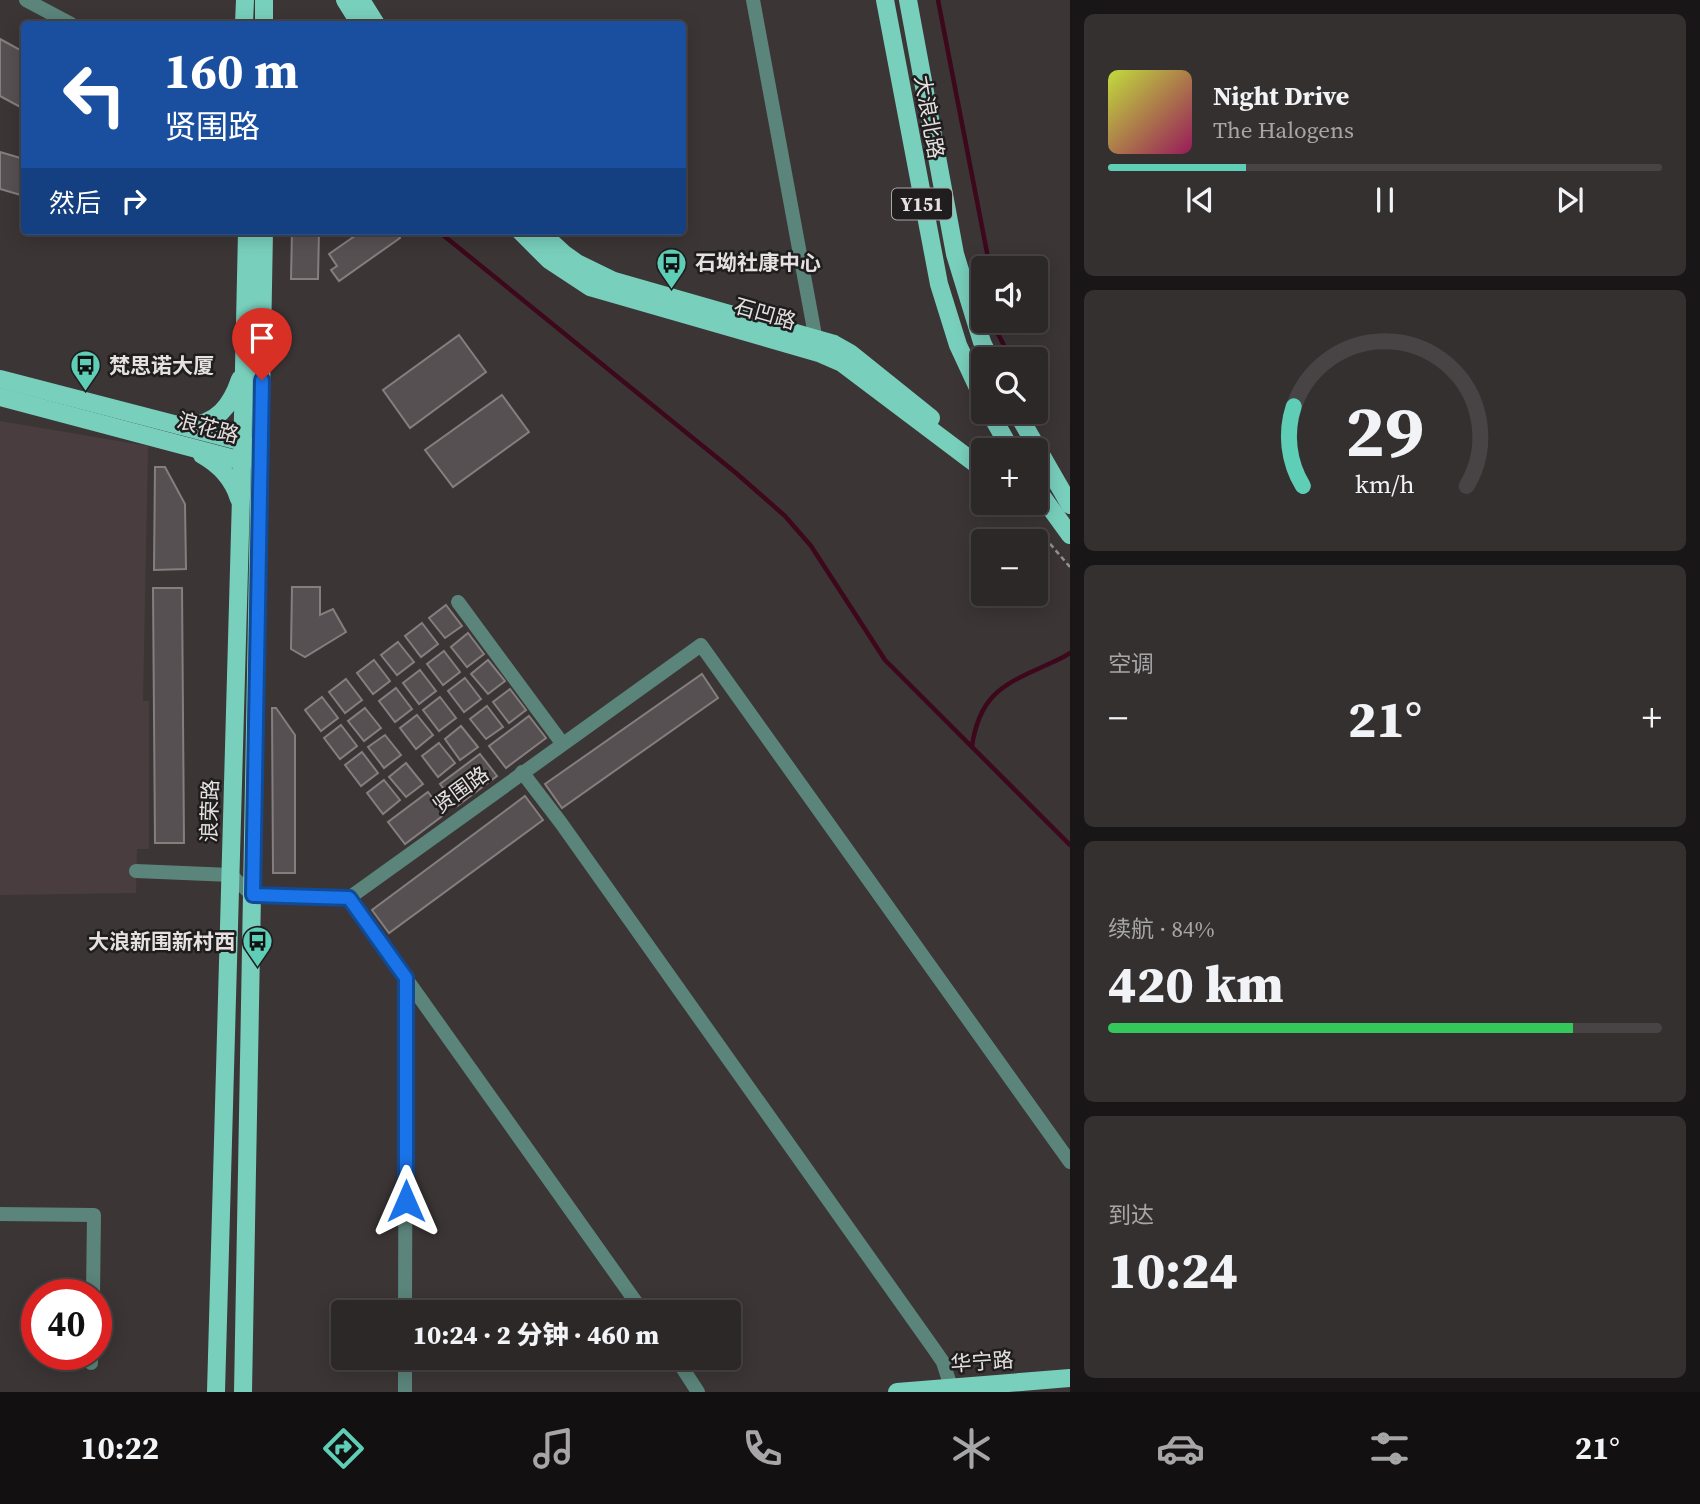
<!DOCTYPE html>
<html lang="zh">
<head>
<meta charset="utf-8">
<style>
  :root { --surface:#2c2828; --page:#343030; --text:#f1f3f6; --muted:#a6a6a8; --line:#484445; --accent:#5eceb7 }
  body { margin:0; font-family:"Source Serif 4","Noto Sans SC",serif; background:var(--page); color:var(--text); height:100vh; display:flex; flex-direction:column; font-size:26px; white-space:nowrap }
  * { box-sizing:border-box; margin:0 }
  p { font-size:23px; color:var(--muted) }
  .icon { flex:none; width:38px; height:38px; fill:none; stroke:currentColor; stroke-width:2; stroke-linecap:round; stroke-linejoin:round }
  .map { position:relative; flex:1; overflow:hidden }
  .details { display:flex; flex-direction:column; gap:14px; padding:14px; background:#181616; width:630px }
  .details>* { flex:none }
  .top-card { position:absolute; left:21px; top:21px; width:665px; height:214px; border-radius:7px; box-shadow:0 4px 18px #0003,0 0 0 2px var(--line); background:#1a4fa0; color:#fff; overflow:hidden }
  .tools { position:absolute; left:971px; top:256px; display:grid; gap:14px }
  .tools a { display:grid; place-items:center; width:77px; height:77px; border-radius:7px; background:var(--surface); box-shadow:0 4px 18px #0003,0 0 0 2px var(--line); font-size:35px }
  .speed { position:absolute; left:21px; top:1279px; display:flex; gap:14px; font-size:35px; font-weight:700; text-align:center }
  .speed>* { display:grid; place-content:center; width:91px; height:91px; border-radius:50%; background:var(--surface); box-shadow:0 4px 18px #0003,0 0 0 2px var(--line); line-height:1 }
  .speed .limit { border:10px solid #d22; background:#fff; color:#111 }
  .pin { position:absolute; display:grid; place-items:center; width:60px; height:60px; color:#fff; margin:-72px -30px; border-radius:50% 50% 50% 0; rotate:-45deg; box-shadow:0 0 7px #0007 }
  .pin .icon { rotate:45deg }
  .me { position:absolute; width:77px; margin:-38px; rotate:0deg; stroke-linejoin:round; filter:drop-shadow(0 0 5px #0008) }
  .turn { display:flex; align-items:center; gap:24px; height:147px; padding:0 28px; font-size:32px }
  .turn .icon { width:91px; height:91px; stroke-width:2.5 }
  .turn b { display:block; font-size:49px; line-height:60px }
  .then { display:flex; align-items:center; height:66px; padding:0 28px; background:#0003; gap:14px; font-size:26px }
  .big { font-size:52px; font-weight:800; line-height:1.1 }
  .details .tile { flex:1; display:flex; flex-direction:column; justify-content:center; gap:10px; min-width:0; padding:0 24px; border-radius:10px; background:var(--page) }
  .details .dial { align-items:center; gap:0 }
  .dial svg { height:182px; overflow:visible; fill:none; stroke:var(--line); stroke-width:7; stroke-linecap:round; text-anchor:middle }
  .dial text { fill:var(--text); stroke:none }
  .song { display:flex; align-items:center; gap:21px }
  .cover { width:84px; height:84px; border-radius:10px; background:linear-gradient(135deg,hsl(70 70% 55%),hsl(330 70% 35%)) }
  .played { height:7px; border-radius:4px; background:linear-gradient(90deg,var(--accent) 25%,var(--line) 25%) }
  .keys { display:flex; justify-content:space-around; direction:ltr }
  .heat { display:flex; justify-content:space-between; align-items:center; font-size:38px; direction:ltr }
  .charge { height:10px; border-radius:5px; background:linear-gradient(90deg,#34c759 84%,var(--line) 0) }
  .trip { position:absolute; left:331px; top:1300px; width:410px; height:70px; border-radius:7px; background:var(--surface); box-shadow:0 4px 18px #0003,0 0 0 2px var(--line); font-weight:800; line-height:70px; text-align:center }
  .dock { display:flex; height:112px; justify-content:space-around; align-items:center; background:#121010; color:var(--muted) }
  .dock .icon { width:49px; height:49px }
  .dock .selected { color:var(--accent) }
  .dock b { font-size:32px; color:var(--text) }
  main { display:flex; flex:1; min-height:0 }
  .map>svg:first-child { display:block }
</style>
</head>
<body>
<main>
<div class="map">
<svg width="1070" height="1392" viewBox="0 0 1070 1392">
  <rect width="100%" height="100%" fill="#3b3536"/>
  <!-- built -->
  <polygon fill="#4a3d40" points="0,421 148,446 143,701 149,701 149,849 137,849 136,893 0,895"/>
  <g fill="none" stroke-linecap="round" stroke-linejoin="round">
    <!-- stream -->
    <g stroke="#3d071c" stroke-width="4.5">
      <polyline points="938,0 990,268"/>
      <polyline points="438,231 736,473 785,516 811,546 885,660 1070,845"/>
      <polyline points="994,320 996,330 1011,359"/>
      <polyline points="1036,405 1043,415"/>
      <path d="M972,746C979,699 999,686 1040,668C1050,663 1061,659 1070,653"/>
    </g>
  </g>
  <!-- building -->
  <g fill="#575052" stroke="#857e7f" stroke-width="2">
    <polygon points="0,39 24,52 24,109 0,96"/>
    <polygon points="0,152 24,159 24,196 0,189"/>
    <polygon points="292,231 319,231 318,279 291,279"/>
    <polygon points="362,231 396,231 400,238 339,281 331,270 337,266 329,254"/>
    <polygon points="459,335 486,372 410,428 383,390"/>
    <polygon points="502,395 529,432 453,487 425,450"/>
    <polygon points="155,467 165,467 185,504 186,569 154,570"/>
    <polygon points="292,587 320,587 320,615 333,609 346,632 305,657 291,649"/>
    <polygon points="153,588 182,588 184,843 155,843"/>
    <polygon points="446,605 462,626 445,638 429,618"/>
    <polygon points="422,623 438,644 421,657 405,636"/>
    <polygon points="468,633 484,654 467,667 451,647"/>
    <polygon points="398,642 414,662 397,675 381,655"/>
    <polygon points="444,651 460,672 443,685 427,664"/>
    <polygon points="374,660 390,681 373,694 357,673"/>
    <polygon points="488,660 505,681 488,694 471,674"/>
    <polygon points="420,670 436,691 419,704 403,683"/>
    <polygon points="702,674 718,698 562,808 545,784"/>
    <polygon points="465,678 481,699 464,712 448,691"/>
    <polygon points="346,679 362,700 345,713 329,692"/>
    <polygon points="396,688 412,709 395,722 379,701"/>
    <polygon points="510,689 526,710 509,723 493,702"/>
    <polygon points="322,697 338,718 321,731 305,710"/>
    <polygon points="440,697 456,718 439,731 423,710"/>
    <polygon points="487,706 503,727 486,739 470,719"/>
    <polygon points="272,708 276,708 295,735 295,873 273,873"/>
    <polygon points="365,708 381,728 364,741 348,721"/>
    <polygon points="417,715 433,735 416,749 400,728"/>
    <polygon points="529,716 546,738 506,768 489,746"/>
    <polygon points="341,725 357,746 340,759 324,738"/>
    <polygon points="461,726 478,747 460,760 445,739"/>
    <polygon points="385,735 401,755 384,768 368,747"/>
    <polygon points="439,743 455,763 438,777 422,756"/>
    <polygon points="362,752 378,773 361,786 345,765"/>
    <polygon points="480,754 497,776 457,806 440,784"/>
    <polygon points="406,763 423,784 406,797 389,777"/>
    <polygon points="384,780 400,800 383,814 367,793"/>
    <polygon points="428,792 445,814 405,844 388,822"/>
    <polygon points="525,796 543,820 389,933 372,910"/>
  </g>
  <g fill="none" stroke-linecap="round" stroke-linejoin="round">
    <!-- path -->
    <polyline stroke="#979292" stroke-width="2.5" stroke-dasharray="5 3.5" stroke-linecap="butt" points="1039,531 1070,567"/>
    <!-- minor -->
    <g stroke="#5b847a" stroke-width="14">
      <polyline points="26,0 71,24"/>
      <polyline points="753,0 817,346"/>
      <polyline points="458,602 562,743"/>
      <polyline points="522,772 561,823 934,1349 943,1362 951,1387"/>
      <polyline points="136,871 231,875 252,895 349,898 701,645 1070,1162"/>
      <polyline points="349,898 643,1312"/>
      <polyline points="0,1214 94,1215 93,1295"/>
      <polyline points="405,1312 406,978"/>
      <polyline points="676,1358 698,1392"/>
      <polyline points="91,1363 91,1354"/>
      <polyline points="405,1392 405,1358"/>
    </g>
    <!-- major -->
    <g stroke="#78cfbc" stroke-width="18">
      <polyline points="264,0 264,24"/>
      <polyline points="345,0 360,24"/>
      <polyline points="361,0 376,24"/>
      <polyline points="885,0 939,284 958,345 984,401"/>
      <polyline points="908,0 955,254 982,342 990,359"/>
      <polyline points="244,24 245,0"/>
      <polyline points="520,231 549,260 590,287 819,353 842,363 984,470"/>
      <polyline points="539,231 563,253 577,263 614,281 834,344 850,353 931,418"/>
      <polyline points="0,379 243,442 250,447"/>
      <polyline points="0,397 242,461 254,457"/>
      <polyline points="989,411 1011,450"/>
      <polyline points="1016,411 1070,505"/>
      <path d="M187,426C217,424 231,406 240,379"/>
      <path d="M202,455C220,465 233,479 239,499"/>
      <polyline points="1036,488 1070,535"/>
      <polyline points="216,1392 242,461 247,231"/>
      <polyline points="243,1392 264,231"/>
      <polyline points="897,1392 1070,1378"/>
    </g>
  </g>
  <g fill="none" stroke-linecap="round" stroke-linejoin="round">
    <defs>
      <polyline id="route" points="262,380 253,895 349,898 406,978 406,1201"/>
    </defs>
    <!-- route casing -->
    <use href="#route" stroke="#114b97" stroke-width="18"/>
    <!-- route -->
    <use href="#route" stroke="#1a73e8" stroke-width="12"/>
  </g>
  <!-- icons -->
  <defs>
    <symbol id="bus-pin" viewBox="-11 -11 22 30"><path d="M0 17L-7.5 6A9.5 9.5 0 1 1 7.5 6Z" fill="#5eceb7" stroke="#201d1e"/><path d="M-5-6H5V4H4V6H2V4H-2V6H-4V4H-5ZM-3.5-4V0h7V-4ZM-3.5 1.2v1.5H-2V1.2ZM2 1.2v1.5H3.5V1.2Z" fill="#111"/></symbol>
  </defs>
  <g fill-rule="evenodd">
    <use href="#bus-pin" x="654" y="246" width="35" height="47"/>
    <use href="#bus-pin" x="68" y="348" width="35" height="47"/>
    <use href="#bus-pin" x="240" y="924" width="35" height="47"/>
  </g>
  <g text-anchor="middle" stroke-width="5" stroke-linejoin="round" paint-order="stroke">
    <!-- shield labels -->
    <rect fill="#201d1e" stroke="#aaa6a6" stroke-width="2" x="892" y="188.5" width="60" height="31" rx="5"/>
    <g font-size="19" font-weight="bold" fill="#e5e1e1">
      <text x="922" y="211">Y151</text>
    </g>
    <!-- street labels -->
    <g font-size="21" fill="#e5e1e1" stroke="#201d1e">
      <text transform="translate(929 117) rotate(80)" y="7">大浪北路</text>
      <text transform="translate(765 314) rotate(16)" y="7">石凹路</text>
      <text transform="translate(208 428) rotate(15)" y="7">浪花路</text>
      <text transform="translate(461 790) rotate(-36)" y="7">贤围路</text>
      <text transform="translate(210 811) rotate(-88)" y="7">浪荣路</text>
      <text transform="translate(982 1362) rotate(-4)" y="7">华宁路</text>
    </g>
    <!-- poi labels -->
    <g font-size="21" font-weight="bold" fill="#e5e1e1" stroke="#201d1e" text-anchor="start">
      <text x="695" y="270">石坳社康中心</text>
      <text x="109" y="373">梵思诺大厦</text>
      <text x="235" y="949" text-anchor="end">大浪新围新村西</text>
    </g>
  </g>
</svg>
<div class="tools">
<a><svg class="icon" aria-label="sound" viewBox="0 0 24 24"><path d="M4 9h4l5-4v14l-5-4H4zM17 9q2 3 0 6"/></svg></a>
<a><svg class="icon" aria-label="search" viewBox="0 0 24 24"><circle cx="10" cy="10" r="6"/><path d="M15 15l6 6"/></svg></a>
<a>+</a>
<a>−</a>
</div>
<div class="speed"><div class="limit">40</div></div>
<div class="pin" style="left:262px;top:380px;background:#d93025"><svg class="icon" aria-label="arrive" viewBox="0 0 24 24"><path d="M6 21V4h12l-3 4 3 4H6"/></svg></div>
<svg class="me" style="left:406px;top:1201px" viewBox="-20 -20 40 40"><path d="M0-17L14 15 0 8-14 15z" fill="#1a73e8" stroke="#fff" stroke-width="4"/></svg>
<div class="trip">10:24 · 2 分钟 · 460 m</div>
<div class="top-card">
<div class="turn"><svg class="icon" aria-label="left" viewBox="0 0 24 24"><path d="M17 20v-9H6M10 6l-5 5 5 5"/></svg><div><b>160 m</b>贤围路</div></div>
<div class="then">然后<svg class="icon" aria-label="right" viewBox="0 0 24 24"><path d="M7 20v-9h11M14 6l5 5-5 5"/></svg></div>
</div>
</div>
<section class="details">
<div class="tile">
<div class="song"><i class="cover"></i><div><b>Night Drive</b><p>The Halogens</p></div></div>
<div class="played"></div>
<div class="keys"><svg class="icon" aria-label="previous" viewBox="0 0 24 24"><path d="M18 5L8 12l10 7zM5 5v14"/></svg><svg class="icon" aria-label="pause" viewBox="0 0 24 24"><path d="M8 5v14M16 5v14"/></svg><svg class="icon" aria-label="next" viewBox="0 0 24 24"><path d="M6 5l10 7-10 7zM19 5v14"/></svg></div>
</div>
<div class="tile dial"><svg viewBox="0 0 100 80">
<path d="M14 69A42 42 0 1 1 86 69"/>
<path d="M14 69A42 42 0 0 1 10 34" stroke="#5eceb7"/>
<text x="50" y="56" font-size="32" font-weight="700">29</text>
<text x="50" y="72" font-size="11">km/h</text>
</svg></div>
<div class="tile"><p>空调</p>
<div class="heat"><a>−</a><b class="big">21°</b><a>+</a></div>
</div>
<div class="tile"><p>续航 · 84%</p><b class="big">420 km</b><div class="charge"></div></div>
<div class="tile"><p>到达</p><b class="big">10:24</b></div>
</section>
</main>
<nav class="dock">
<b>10:22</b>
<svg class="icon selected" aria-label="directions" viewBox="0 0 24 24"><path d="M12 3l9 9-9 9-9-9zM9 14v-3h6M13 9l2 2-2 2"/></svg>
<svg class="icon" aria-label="music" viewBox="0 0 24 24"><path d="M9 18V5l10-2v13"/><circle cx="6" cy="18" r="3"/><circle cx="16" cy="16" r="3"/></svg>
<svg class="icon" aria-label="phone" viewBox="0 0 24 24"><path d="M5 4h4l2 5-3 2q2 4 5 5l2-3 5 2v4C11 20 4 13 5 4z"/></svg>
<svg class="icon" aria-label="climate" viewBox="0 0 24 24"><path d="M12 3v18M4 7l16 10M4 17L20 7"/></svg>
<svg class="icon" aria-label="car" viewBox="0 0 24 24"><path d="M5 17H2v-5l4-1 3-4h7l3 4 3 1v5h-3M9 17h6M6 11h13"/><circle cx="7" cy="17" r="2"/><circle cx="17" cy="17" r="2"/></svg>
<svg class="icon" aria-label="filters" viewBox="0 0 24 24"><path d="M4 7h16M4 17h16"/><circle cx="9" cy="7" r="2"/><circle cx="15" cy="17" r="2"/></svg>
<b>21°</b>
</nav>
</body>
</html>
